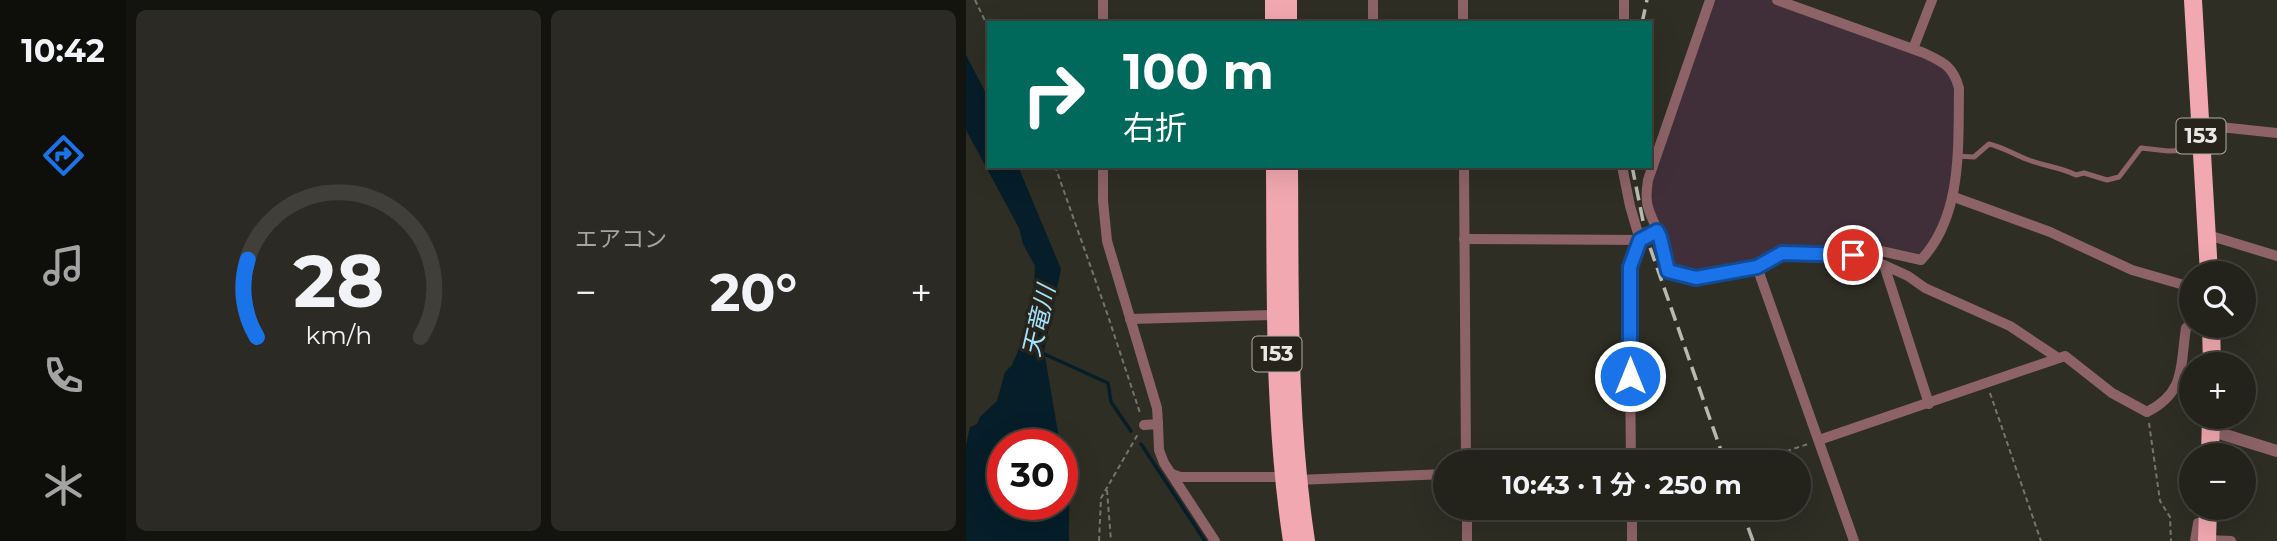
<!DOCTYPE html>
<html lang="ja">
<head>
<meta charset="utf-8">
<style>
  :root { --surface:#23221b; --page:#2b2a24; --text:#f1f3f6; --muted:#a3a4a3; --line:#403f3a; --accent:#1a73e8 }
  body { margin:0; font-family:Montserrat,"Noto Sans JP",sans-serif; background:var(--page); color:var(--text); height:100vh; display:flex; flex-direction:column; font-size:26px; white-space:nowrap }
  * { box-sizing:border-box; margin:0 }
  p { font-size:23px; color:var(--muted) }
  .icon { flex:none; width:38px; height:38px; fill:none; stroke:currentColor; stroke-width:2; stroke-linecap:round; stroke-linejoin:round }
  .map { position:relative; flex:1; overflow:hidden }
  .sheet { display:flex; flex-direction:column; gap:10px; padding:10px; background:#13130f; width:840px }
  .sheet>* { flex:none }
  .banner { position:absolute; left:21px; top:21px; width:665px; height:147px; border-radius:0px; box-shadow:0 7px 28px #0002,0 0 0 2px var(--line); background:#00695c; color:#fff; overflow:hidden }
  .fabs { position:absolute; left:1213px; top:261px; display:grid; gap:14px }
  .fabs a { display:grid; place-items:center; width:77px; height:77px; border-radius:50%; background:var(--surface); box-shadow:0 7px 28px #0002,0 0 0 2px var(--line); font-size:35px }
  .speed { position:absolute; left:21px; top:429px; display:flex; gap:14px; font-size:35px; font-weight:700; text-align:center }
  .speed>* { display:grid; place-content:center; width:91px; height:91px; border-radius:50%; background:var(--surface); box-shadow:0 7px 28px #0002,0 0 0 2px var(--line); line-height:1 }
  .speed .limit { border:10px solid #d22; background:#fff; color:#111 }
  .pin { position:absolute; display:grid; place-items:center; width:60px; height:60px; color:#fff; margin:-30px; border:4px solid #fff; border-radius:50%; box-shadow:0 2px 7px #0007 }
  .me { position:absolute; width:77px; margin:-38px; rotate:0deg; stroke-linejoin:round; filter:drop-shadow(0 0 5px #0008) }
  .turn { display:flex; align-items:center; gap:24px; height:147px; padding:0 21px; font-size:32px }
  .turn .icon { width:91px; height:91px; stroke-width:2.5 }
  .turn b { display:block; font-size:49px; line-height:60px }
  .big { font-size:52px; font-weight:700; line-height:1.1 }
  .sheet .widget { flex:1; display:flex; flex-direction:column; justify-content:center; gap:10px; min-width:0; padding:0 24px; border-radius:10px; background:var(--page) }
  .sheet .dial { align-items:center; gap:0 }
  .dial svg { height:182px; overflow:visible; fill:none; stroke:var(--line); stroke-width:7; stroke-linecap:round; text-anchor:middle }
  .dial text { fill:var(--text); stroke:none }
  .heat { display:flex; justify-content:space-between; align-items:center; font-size:38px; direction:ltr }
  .sheet .tiles { flex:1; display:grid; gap:10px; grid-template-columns:repeat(2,1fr) }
  .trip { position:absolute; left:467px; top:450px; width:378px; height:70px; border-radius:35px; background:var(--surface); box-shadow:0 7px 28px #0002,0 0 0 2px var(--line); font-weight:700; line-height:70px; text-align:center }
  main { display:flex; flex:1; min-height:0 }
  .tab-bar { display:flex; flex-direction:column; width:126px; justify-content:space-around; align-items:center; background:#0e0e0b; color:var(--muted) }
  .tab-bar .icon { width:49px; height:49px }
  .tab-bar .selected { color:var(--accent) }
  .tab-bar b { font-size:32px; color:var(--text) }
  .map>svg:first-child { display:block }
</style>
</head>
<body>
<main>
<nav class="tab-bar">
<b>10:42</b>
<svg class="icon selected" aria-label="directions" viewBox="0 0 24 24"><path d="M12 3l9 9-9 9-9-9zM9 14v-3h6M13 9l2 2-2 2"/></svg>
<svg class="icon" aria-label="music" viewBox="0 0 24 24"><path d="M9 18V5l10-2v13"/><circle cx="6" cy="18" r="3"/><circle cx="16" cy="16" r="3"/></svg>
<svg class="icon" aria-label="phone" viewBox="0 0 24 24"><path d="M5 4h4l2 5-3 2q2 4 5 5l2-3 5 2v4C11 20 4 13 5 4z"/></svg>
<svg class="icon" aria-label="climate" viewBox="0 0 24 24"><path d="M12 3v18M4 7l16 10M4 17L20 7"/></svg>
</nav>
<section class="sheet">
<div class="tiles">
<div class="widget dial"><svg viewBox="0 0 100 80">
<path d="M14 69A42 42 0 1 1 86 69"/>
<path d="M14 69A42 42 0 0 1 10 35" stroke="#1a73e8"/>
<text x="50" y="56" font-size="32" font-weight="700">28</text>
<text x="50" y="72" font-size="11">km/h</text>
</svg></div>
<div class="widget"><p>エアコン</p>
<div class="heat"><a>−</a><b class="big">20°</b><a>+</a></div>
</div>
</div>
</section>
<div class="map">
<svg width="1311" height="541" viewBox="0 0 1311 541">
  <rect width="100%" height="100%" fill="#2f2e24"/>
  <!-- industrial -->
  <polygon fill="#402f39" points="744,0 811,0 958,53 989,74 988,197 955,260 880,243 872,255 828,252 791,267 730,278 702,271 683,216 682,180"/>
  <!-- water -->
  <path fill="#051e29" d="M0,55L23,99V166H52L95,269L78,351L94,444H37V504H96V467C107,485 102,519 103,541H0V445L4,427L11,424L14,417L31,401L39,372L46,365L57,339L67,301L69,266L57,244L53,228L0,130Z"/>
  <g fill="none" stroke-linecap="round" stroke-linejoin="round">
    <!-- stream -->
    <g stroke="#051e29" stroke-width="3.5">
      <polyline points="76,353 142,383 145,402 165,431"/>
      <polyline points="175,444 239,541"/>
    </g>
    <!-- path -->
    <g stroke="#76756d" stroke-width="2" stroke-dasharray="5 3.5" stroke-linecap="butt">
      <polyline points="9,0 23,29"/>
      <polyline points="89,166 141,313 174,413"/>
      <polyline points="1024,393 1075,541"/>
      <polyline points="1183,423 1194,501 1204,517 1205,541"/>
      <polyline points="788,462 842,444"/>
      <polyline points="141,490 145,541"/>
      <polyline points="133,541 135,498 172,434"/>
    </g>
    <!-- service -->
    <path stroke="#8d6367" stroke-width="5" d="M990,156L1008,157L1023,144C1036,147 1048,154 1060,159C1077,166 1094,167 1110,175L1118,173L1141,180L1153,177L1175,148L1202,151L1233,150"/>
    <!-- minor -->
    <g stroke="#8d6367" stroke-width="10">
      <polyline points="407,0 407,23"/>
      <polyline points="497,0 497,23"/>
      <polyline points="658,0 658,23"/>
      <path d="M744,0L682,180C677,210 686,213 694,238C698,249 699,261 702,271L730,278L791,267L888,541"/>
      <polyline points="137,23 137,0"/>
      <polyline points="947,49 966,0"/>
      <polyline points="1235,125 1311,133"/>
      <polyline points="137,166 137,201 141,241 191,408 192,424"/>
      <polyline points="498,166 500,462"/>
      <polyline points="656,166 664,206 674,240 664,267 663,277 665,462"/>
      <polyline points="988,197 1084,232 1166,270 1225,287"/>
      <polyline points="1242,235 1311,256"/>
      <polyline points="498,239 674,240 690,231"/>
      <polyline points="872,255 887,255 918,265 963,404"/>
      <polyline points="918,265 942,276 959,288 1044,326 1092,358"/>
      <path d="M791,267L816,253L872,255L879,243L955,260C997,215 992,146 993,88C987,66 977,62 958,53L811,0"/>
      <polyline points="164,319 310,315"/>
      <polyline points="178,425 192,424 193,450 198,463 249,541"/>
      <path d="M853,440L1099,356L1146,393L1181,412C1220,392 1214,367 1220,328L1225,323"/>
      <polyline points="206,474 214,477 316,477 331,480 480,474"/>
      <polyline points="501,508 501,541"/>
      <polyline points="666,508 666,541"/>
      <polyline points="1241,540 1265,541"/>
      <polyline points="1229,541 1232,523 1242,522"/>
    </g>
    <!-- tertiary -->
    <polyline stroke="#8d6367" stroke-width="12" points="1245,433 1253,433 1311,451"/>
    <!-- trunk -->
    <g stroke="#f2a8b0" stroke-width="18">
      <polyline points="308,0 308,23"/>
      <polyline points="322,0 322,23"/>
      <polyline points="1227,0 1243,273"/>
      <path d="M309,166C310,291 307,417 326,541"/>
      <path d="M323,166C324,291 321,417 340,541"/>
      <polyline points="1245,326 1246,364"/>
      <polyline points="1244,455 1245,416"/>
      <polyline points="1241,541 1242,508"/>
    </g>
    <!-- rail -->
    <g stroke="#b9b8b1" stroke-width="3.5" stroke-dasharray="14 7" stroke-linecap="butt">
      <polyline points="676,23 681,0"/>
      <polyline points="666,166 680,236 759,462"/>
      <polyline points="775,508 787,541"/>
    </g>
  </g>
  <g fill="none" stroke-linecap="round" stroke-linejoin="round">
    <defs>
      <polyline id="route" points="664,376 664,267 674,240 691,231 694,237 702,271 730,278 791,267 816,253 887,255"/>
    </defs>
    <!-- route casing -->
    <use href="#route" stroke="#114b97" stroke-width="18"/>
    <!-- route -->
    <use href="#route" stroke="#1a73e8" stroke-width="12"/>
  </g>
  <g text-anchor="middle" stroke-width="7" stroke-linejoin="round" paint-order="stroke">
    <!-- shield labels -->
    <g fill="#26241b" stroke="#aeada6" stroke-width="2">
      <rect x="1210.5" y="118.5" width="49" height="35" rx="5"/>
      <rect x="286.5" y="336.5" width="49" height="35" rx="5"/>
    </g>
    <g font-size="21" font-weight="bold" fill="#e9e8e2">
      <text x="1235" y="143">153</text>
      <text x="311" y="361">153</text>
    </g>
    <!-- water labels -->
    <g font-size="24" font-style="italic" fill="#a4e1fe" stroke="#26241b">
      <text transform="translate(73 321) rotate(-77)" y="8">天竜川</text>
    </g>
  </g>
</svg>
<div class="fabs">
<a><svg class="icon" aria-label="search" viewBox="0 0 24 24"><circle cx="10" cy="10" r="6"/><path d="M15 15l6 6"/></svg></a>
<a>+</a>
<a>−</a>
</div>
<div class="speed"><div class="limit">30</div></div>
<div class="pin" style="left:887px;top:255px;background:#d93025"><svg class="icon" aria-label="arrive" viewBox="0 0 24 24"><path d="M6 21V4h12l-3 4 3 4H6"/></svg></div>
<svg class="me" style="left:664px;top:376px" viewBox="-20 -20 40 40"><circle r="17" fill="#1a73e8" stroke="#fff" stroke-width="3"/><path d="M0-11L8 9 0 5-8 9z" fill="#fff"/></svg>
<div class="trip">10:43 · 1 分 · 250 m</div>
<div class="banner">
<div class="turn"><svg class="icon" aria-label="right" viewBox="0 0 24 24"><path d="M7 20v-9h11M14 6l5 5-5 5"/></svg><div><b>100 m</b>右折</div></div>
</div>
</div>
</main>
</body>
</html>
